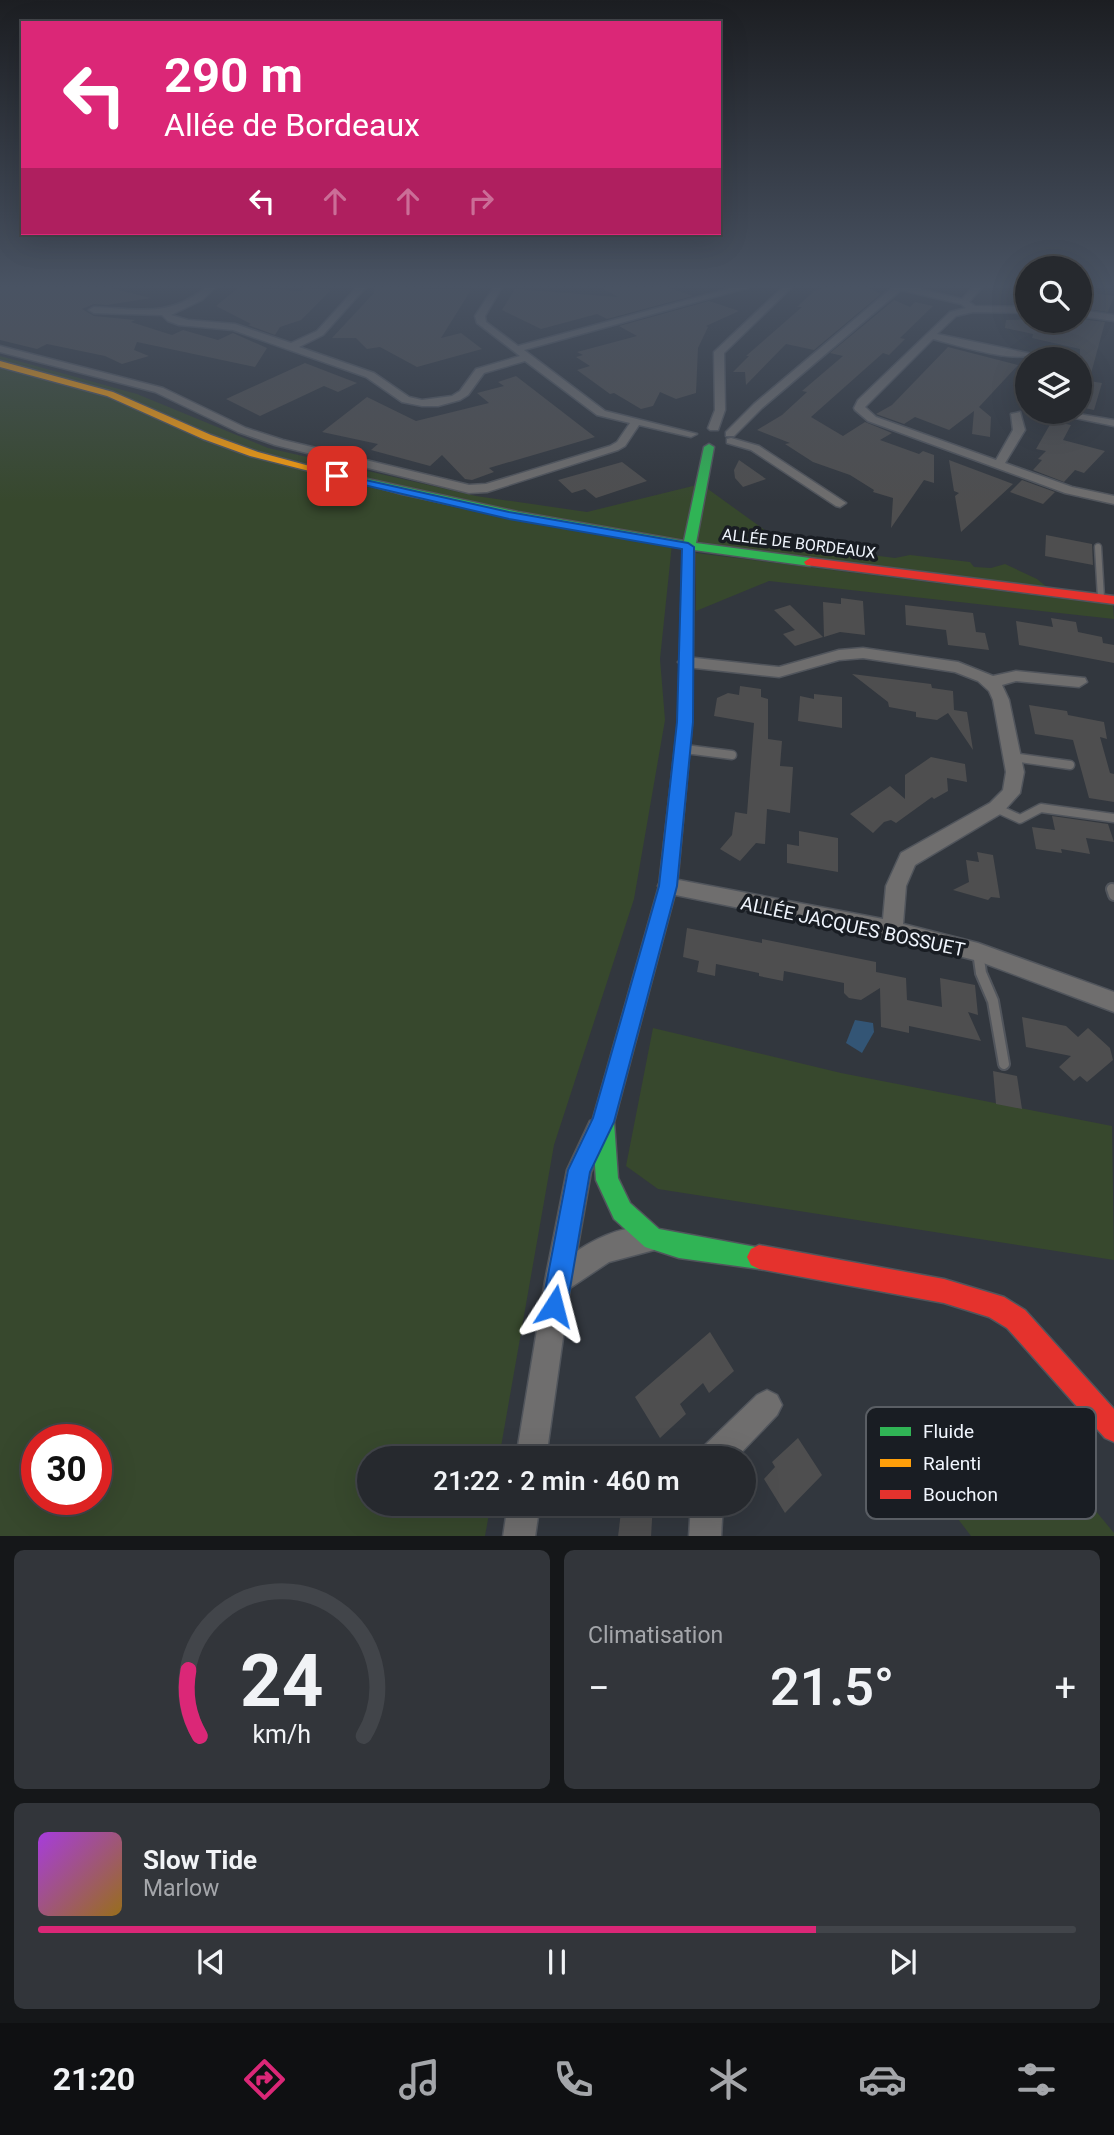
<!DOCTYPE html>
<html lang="fr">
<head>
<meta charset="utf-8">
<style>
  :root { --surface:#26292e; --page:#32353a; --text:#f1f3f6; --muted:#a4a6aa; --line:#42454a; --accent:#db2777 }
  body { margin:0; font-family:Roboto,sans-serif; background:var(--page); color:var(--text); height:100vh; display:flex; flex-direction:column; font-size:26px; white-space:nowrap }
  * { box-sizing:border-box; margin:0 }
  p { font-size:23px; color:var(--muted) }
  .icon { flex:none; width:38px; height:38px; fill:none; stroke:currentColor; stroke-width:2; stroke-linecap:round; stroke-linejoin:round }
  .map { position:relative; height:1536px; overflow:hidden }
  .drawer { display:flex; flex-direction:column; gap:14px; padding:14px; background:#151719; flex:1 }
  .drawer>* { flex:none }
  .hud { position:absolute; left:21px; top:21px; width:700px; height:214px; border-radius:0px; box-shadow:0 7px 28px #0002,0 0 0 2px var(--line); background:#db2777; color:#fff; overflow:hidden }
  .controls { position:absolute; left:1015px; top:256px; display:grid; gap:14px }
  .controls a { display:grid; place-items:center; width:77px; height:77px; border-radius:50%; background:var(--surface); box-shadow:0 7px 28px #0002,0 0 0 2px var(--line); font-size:35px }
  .speed { position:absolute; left:21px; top:1424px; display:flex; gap:14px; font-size:35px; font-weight:700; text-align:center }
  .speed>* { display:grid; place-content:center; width:91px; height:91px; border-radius:50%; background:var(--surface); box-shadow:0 7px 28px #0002,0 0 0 2px var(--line); line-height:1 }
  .speed .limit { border:10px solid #d22; background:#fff; color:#111 }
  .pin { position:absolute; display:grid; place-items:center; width:60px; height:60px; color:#fff; margin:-30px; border-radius:14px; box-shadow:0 4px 10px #0006 }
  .me { position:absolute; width:77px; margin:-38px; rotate:9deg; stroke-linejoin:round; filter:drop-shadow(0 0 5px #0008) }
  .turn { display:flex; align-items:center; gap:24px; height:147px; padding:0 28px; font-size:32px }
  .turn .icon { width:91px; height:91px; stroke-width:2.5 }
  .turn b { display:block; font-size:49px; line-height:60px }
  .lanes { display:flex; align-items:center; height:66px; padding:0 28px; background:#0003; justify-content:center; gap:35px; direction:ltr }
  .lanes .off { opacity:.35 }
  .big { font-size:52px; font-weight:600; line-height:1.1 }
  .drawer .card { flex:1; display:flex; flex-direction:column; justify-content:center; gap:10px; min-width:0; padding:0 24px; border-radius:10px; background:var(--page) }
  .drawer .dial { align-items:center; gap:0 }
  .dial svg { height:182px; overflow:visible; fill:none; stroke:var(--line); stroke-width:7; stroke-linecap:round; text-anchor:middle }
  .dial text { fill:var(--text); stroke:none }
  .song { display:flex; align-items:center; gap:21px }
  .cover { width:84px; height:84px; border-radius:10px; background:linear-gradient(135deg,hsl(280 70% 55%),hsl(40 70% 35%)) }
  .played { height:7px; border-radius:4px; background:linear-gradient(90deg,var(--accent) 75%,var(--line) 75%) }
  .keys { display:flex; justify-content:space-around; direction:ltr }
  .heat { display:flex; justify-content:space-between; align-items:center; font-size:38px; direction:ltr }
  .drawer .tiles { flex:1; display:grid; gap:14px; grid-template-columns:1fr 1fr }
  .card:last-child { grid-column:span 2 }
  .trip { position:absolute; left:357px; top:1446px; width:399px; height:70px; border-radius:35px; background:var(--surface); box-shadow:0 7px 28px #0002,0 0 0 2px var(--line); font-weight:600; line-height:70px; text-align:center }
  .tabs { display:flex; height:112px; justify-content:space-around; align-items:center; background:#0f1012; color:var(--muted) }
  .tabs .icon { width:49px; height:49px }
  .tabs .selected { color:var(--accent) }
  .tabs b { font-size:32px; color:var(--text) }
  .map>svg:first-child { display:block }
</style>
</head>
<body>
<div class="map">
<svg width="1114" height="1537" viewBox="0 0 1114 1537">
  <rect width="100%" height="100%" fill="#32373e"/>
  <!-- green -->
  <g fill="#37482d" fill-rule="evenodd">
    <path d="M0,356L137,394L268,448L476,496L587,512L701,484L784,544L895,558L910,555L970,562L974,567L991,568L1005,564L1037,579L1053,592L672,544L660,659L665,720L634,899L554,1145L499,1458H369V1503H491L485,1536H0ZM37,1440H96V1500H37Z"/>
    <polygon points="696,553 1113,605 1114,619 769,581 696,611"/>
    <polygon points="653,1028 841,1073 1112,1126 1114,1260 658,1189 626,1166"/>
    <polygon points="1028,1429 1114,1533 1114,1536 971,1536 955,1515"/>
  </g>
  <!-- water -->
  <polygon fill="#335575" points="855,1020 873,1023 874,1032 862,1053 846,1043"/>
  <!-- building -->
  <g fill="#4e4e4f">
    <polygon points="0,287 107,287 151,298 107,305 94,304 82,309 94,316 135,320 131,322 172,335 183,330 218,340 233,333 267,348 255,367 137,342 134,350 149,356 122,364 105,356 47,344 37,349 0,340"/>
    <polygon points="239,287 301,291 303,288 331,290 301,320 280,327 275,335 248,325 251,324 216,306"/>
    <polygon points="374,287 471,290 441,338 461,333 482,349 417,367 380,347 367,349 356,338 332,338 374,293"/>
    <polygon points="600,287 667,287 693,296 607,319 597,314 541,329 502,310 515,289 618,297"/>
    <polygon points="827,287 867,287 881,294 814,350 786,344 746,385 745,372 733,372 749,356 746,356 802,307 797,307 814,291"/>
    <polygon points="1093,293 1114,296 1108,312 1080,308 1080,298 1090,299"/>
    <polygon points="894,300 910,307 915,302 933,306 900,338 905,339 889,355 883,353 811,417 843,436 865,422 892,433 880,440 919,454 923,451 934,455 934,483 924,480 891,528 893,498 873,492 874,490 850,475 813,462 785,444 790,443 757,430 782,415 807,392 802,391 843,356 830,353"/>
    <polygon points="709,301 739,311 706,326 708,327 698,348 696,393 676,399 660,392 653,406 641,409 614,393 610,394 577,370 590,366 576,357 583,355 577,352 637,336 619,326"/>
    <polygon points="1080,319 1105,322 1089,381 1102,383 1094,410 1080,407 1080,349 1032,338 1033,334 1005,328 1006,320"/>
    <polygon points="948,347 1018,365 979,407 991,417 990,437 972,434 974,411 949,430 915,417 904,424 876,414 892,405"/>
    <polygon points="305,363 357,383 338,392 324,386 260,416 226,399"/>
    <polygon points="516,376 595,437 489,468 494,472 472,480 465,479 442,455 430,466 371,450 378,444 322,432 367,397 416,421 489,403 477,393 504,386 498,382"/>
    <polygon points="1052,421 1071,425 1063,440 1105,451 1084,473 1075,470 1064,482 1033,470 1042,460 1038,459 1046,451 1036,449"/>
    <polygon points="739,460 766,479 743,487 735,478 734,470"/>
    <polygon points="949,460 1013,484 961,532 955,496 959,493 954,491"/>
    <polygon points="622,462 647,481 596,498 585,489 572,493 558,480"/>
    <polygon points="1022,480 1055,492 1043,504 1010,492"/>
    <polygon points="1046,535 1092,544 1093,565 1045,556"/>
    <polygon points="841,598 863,601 865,635 840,632 824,637 823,602 841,604"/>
    <polygon points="790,605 823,637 795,646 783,634 795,630 774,610"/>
    <polygon points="905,605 973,613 976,632 985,633 989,650 948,645 946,630 906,625"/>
    <polygon points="1051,618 1076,622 1078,632 1102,637 1103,643 1114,645 1114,663 1019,645 1016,621 1053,627"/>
    <polygon points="852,674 931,684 932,688 953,691 954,710 967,712 973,750 948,713 937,720 916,717 916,712 889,707 888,702"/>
    <polygon points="740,686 761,689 761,697 768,699 768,739 782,741 780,766 793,767 790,813 767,809 765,844 756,843 740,861 720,849 732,835 735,812 747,814 754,723 714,716 717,698 728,693 739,695"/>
    <polygon points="814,694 842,697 842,728 798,721 800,696 814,699"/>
    <polygon points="1029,705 1067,711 1068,715 1104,722 1107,739 1100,737 1110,773 1114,774 1114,802 1089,798 1073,740 1035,734"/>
    <polygon points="931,757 965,764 967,782 947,778 948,791 934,799 932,797 896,823 891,820 884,822 873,833 850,814 890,786 905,799 905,775"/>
    <polygon points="1052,816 1108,824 1114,842 1086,838 1090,854 1061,849 1062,853 1036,849 1032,827 1055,830"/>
    <polygon points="799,831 838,838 838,872 787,863 787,844 799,846"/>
    <polygon points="977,852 993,855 1000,898 991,897 988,900 953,890 969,882 966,860 979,862"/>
    <polygon points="687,928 762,943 762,939 876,962 876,972 906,978 907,1000 942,1007 940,978 975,985 978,1015 968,1012 981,1041 909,1026 909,1033 881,1027 880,988 861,1000 849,998 844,993 844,983 784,971 783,981 759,976 759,973 716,964 715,976 697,972 699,961 683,957"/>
    <polygon points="1022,1017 1066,1026 1078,1037 1088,1028 1110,1048 1113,1060 1087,1082 1080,1076 1074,1081 1059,1067 1071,1056 1026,1047"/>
    <polygon points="993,1071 1017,1076 1022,1109 996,1104"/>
    <polygon points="710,1332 734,1371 709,1393 703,1383 680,1404 686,1414 660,1438 635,1397"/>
    <polygon points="798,1438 822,1475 785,1513 764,1479 775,1467 772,1462"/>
    <polygon points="622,1503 653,1503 651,1537 618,1537"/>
  </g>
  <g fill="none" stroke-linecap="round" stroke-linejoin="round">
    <defs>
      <polyline id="lane-far2" points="1098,547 1101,598"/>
      <g id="lane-far1">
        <polyline points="685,749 732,755"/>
        <polyline points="1012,757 1070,765"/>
        <polyline points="996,808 1020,819 1041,808 1114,818"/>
      </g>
      <g id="lane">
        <polyline points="1112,889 1114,895"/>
        <polyline points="978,952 981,973 993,1001 1004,1064"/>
      </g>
      <g id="street">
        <path d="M206,287H216L202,300L171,315L188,320L235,324L291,343L317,331L357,287H366L323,335L299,347L374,373L409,397L422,400L452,396L460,391L476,369L520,356L477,323L475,316L494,287H502L485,316L486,322L518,346L735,287H750L524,350L605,411L697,434L691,437L639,425L625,446L618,450L487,492L469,493L275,445L238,432L155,392L0,352V346L163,388L246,428L283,440L469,485L486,484L610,446L617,442L630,423L597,415L525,361L484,373L468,395L460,400L438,406H422L402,402L366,377L233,330L179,325L168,321L162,315L94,313L89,310L94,307C138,309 170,318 206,287Z"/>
        <polygon points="783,287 792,287 724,353 725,410 718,430 710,430 708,428 715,410 714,352"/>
        <path d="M893,287H912L962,299L973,287H982L969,302L975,306L1027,307V313L973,312L956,316L937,334L1032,354C1016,364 953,344 933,339L865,407L876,417L996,460L1013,430L1011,414L1020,412L1025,430L1005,463L1072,487L1114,496V504L1065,493L868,421L855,410L854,408L858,400L950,312L966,308L961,304L901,290L762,408L734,436H726V432L754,404Z"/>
        <polygon points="1080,310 1114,315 1114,321 1080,316"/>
        <polygon points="1061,411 1114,420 1114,426 1061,415"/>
        <polygon points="731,438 759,446 846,503 840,507 836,506 751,450 727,443 727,439"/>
        <polygon points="863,648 958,662 993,676 1016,671 1085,678 1087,682 1079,687 1016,681 1002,685 1009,700 1024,772 1020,793 1002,813 915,865 906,886 903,924 978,943 1114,992 1114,1012 978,961 892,939 661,892 658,886 661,880 668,878 883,919 886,886 901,853 990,803 1003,790 1006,772 993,700 989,691 978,681 955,672 863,658 839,660 779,677 686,667 678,662 686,657 779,667 839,650"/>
        <path d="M599,1118L608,1121L611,1130L591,1172L577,1251C598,1237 633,1220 658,1231L662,1240L658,1249L609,1262L570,1288L546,1458H516L545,1281L567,1170L590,1121Z"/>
        <polygon points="767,1390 777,1395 782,1405 777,1415 736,1458 699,1458 703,1447 757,1395"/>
        <polygon points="508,1503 540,1503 535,1537 503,1537"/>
        <polygon points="691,1503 723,1503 721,1537 689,1537"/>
      </g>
      <polygon id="fast" points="709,444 714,447 696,543 810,558 816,562 810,566 694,550 692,722 677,886 614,1122 618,1178 630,1203 659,1229 767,1249 771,1257 767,1265 759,1269 679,1258 645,1247 614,1219 596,1180 592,1122 659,886 678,722 683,548 518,519 402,494 340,477 345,474 518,512 684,541 704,447"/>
      <polygon id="slow" points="0,361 113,392 211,435 258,452 350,477 345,480 250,456 203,439 107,396 0,367"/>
      <g id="jam">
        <polygon points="810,558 1114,596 1114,604 806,565 804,562"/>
        <polygon points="759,1245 944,1279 1004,1297 1025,1310 1114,1409 1114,1442 1105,1438 1007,1328 989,1317 944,1303 759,1269 751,1265 747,1257 751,1249"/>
      </g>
    </defs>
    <!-- lane-far2 casing -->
    <use href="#lane-far2" stroke="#51555c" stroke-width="9"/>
    <!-- lane-far1 casing -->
    <use href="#lane-far1" stroke="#51555c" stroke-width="11"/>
    <!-- lane casing -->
    <use href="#lane" stroke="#51555c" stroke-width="14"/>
    <!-- street casing -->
    <use href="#street" stroke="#51555c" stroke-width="3"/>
    <!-- fast casing -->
    <use href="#fast" stroke="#51555c" stroke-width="3"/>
    <!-- slow casing -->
    <use href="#slow" stroke="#51555c" stroke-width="3"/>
    <!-- jam casing -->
    <use href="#jam" stroke="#51555c" stroke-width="3"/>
    <!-- lane-far2 -->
    <use href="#lane-far2" stroke="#6f6e6e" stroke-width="6"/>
    <!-- lane-far1 -->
    <use href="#lane-far1" stroke="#6f6e6e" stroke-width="8"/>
    <!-- lane -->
    <use href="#lane" stroke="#6f6e6e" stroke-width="10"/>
    <!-- street -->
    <use href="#street" fill="#6f6e6e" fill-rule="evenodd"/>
    <!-- fast -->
    <use href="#fast" fill="#30b455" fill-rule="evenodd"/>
    <!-- slow -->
    <use href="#slow" fill="#ff9f0a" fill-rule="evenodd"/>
    <!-- jam -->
    <use href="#jam" fill="#e5322d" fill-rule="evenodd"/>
  </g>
  <!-- sky -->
  <linearGradient id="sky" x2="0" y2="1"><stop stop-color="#1c1e22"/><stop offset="0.57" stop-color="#495363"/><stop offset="1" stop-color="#495363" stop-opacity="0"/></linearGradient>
  <rect width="1114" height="502" fill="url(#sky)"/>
  <!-- route -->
  <polygon fill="#1a73e8" stroke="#114b97" stroke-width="2" points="334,473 509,512 688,543 694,547 693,722 677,886 614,1122 590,1172 567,1306 563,1315 554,1318 545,1315 542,1306 568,1170 593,1118 659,886 677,722 682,549 509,519 334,478"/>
  <g text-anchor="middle" stroke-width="7" stroke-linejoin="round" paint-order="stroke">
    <!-- far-street labels -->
    <g font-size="16" fill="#f0f5fd" stroke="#191d23">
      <text transform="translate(799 543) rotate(7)" y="6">ALLÉE DE BORDEAUX</text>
    </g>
    <!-- street labels -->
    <g font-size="19" fill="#f0f5fd" stroke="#191d23">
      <text transform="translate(853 926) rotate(12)" y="7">ALLÉE JACQUES BOSSUET</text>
    </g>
  </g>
  <!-- legend -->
  <rect x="866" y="1407" width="230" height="112" rx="10" fill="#191d23" stroke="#5a5e64" stroke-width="2"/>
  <rect x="880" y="1427" width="31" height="9" fill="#30b455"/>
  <rect x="880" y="1459" width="31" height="8" fill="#ff9f0a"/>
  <rect x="880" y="1490" width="31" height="9" fill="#e5322d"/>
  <g font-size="19" fill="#f0f5fd">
    <text x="923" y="1438">Fluide</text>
    <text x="923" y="1470">Ralenti</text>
    <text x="923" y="1501">Bouchon</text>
  </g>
</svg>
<div class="controls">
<a><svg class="icon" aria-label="search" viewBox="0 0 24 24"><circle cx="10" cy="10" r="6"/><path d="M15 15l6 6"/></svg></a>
<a><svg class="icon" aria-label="layers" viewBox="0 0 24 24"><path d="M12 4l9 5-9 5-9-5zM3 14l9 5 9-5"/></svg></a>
</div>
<div class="speed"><div class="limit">30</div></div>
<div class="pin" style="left:337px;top:476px;background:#d93025"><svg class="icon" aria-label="arrive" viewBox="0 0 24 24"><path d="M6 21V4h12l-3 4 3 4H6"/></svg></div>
<svg class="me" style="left:554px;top:1306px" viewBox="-20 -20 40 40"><path d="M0-17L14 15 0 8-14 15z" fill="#1a73e8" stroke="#fff" stroke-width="4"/></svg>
<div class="trip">21:22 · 2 min · 460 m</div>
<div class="hud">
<div class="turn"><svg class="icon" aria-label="left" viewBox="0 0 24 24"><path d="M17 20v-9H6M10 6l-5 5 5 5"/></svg><div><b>290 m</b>Allée de Bordeaux</div></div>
<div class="lanes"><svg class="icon" aria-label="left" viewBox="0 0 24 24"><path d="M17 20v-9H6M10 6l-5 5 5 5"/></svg><svg class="icon off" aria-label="ahead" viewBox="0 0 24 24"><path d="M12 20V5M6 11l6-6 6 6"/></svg><svg class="icon off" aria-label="ahead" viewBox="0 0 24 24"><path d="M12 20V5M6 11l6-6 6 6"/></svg><svg class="icon off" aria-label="right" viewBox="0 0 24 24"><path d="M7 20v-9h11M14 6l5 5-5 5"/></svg></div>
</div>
</div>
<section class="drawer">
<div class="tiles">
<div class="card dial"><svg viewBox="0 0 100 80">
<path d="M14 69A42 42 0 1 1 86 69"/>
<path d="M14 69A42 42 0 0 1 9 40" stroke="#db2777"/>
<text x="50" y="56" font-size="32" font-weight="700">24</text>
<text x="50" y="72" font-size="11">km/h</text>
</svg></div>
<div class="card"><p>Climatisation</p>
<div class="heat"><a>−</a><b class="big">21.5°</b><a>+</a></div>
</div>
<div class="card">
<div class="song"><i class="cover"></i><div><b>Slow Tide</b><p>Marlow</p></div></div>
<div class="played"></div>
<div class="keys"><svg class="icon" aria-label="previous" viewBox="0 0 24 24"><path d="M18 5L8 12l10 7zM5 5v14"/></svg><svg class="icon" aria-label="pause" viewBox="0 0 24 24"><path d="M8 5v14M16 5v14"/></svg><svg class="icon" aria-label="next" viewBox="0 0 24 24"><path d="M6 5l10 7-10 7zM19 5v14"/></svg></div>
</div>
</div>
</section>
<nav class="tabs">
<b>21:20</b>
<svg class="icon selected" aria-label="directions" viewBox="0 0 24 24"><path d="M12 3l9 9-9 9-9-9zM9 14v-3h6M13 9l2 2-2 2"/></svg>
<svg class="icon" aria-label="music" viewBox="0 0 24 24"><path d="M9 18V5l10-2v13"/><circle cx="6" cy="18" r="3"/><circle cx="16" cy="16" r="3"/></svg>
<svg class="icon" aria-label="phone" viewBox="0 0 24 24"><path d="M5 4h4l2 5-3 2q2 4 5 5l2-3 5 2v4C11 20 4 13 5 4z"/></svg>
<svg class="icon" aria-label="climate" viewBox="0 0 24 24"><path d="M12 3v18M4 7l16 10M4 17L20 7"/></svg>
<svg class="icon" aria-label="car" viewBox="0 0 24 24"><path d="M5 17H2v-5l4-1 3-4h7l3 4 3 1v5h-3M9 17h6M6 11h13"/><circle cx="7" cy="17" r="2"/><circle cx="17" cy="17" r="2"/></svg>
<svg class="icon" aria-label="filters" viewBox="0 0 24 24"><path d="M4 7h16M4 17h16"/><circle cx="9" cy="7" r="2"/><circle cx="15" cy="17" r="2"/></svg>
</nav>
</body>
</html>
